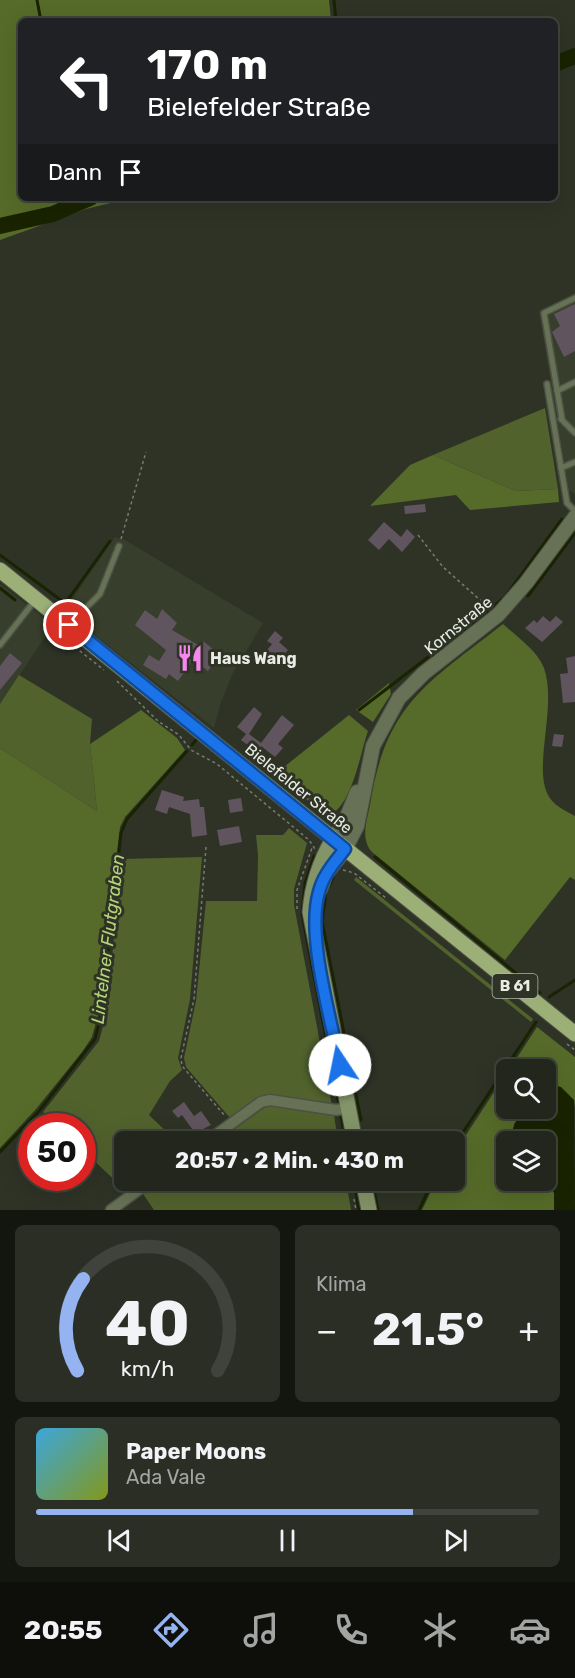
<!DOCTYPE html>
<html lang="de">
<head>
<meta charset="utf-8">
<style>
  :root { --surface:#22261c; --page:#2a2e25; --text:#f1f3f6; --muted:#a2a5a3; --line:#3f433b; --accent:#95b2f1 }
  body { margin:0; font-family:Rubik,sans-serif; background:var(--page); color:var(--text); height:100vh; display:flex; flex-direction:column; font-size:22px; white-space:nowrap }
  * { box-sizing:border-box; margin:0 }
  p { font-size:20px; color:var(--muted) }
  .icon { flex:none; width:33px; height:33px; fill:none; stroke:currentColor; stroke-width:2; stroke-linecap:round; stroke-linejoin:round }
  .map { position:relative; height:1210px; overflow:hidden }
  .sheet { display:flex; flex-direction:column; gap:15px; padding:15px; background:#13150f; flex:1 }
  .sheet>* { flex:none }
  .banner { position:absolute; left:18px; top:18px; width:540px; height:183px; border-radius:9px; box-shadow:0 6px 24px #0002,0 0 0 2px var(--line); background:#202124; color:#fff; overflow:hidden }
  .fabs { position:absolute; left:496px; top:1059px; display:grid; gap:12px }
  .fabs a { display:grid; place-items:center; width:60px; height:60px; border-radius:9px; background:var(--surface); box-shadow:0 6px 24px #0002,0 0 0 2px var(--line); font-size:30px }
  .speed { position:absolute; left:18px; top:1113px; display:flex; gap:12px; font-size:30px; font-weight:700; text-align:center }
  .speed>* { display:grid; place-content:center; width:78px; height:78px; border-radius:50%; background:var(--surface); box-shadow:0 6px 24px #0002,0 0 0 2px var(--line); line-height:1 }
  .speed .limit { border:9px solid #d22; background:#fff; color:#111 }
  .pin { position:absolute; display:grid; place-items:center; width:51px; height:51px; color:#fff; margin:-26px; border:3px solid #fff; border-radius:50%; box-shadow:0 2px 6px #0007 }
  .me { position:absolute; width:66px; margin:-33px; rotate:349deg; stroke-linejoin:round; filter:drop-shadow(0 0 4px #0008) }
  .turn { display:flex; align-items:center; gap:21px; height:126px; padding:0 30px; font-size:27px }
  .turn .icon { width:78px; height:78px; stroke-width:2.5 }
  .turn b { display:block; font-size:42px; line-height:51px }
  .then { display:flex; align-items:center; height:57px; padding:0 30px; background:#0003; gap:12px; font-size:22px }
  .big { font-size:45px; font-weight:700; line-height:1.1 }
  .sheet .widget { flex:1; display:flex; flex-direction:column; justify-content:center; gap:9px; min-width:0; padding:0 21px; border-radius:9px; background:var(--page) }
  .sheet .dial { align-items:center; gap:0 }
  .dial svg { height:156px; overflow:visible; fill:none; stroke:var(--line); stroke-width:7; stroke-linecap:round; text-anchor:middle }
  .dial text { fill:var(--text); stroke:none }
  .song { display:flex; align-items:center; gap:18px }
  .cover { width:72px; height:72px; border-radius:9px; background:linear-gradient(135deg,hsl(200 70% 55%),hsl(70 70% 35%)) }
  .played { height:6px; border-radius:3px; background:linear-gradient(90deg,var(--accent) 75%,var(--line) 75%) }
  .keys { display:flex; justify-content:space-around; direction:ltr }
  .heat { display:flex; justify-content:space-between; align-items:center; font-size:33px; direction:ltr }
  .sheet .tiles { flex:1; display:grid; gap:15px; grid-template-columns:1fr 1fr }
  .widget:last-child { grid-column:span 2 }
  .trip { position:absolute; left:114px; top:1131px; width:351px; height:60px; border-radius:9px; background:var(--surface); box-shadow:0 6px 24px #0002,0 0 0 2px var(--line); font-weight:700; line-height:60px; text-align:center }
  .dock { display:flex; height:96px; justify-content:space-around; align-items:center; background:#0e0f0b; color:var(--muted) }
  .dock .icon { width:42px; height:42px }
  .dock .active { color:var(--accent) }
  .dock b { font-size:27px; color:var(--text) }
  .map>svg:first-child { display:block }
</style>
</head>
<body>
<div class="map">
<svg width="575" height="1210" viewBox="0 0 575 1210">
  <rect width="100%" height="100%" fill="#2e3326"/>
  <!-- built -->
  <g fill="#373e2b">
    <polygon points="575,293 575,494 569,490 539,311"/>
    <polygon points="115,537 125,540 263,623 233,673 221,702 214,728 64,611"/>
    <polygon points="0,584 53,625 0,704"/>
  </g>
  <!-- green -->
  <g fill="#51622d">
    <polygon points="545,408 558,489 516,491 433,455"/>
    <polygon points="19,675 92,719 90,744 97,811 0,748 0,704"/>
    <polygon points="289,828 307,843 294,889 294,905 332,1106 269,1096 231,1119 186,1067 184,1058 196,1001 206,901 257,901 258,855 256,835 283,835"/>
    <polygon points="202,857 190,999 178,1058 182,1070 170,1081 149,1115 176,1141 124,1142 124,1180 146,1181 128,1193 83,1150 82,1126 58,1126 43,1112 99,1041 106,1015 122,859"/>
    <polygon points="356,877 533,1019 531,1022 354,880"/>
    <polygon points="277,1104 334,1115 338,1141 216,1142 264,1108"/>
    <polygon points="161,1181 346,1181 351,1210 154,1210 143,1194"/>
  </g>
  <!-- forest -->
  <g fill="#566b29">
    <polygon points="0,0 329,0 331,21 21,21 21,198 131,198 86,209 0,240"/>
    <polygon points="433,455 516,491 558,489 559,502 470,510 456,495 370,506 410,465"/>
    <path d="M503,624C517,637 537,650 544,668C557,705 534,764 547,793C552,805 564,810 575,816V880L570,877L505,960L372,852C360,839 367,820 370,805C386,703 428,683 503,624Z"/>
    <polygon points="389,683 391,694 373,722 356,710"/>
    <polygon points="141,710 177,738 185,750 125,817 120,827 98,1015 92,1037 82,1052 36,1109 0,1148 0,748 97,811 90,744"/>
    <path d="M349,715L368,731C360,754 352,807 328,816L274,775Z"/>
    <polygon points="537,1027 575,1057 575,1108 574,1100 550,1084 546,1087 546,1070 509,1070"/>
    <polygon points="507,1072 507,1108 525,1109 514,1124 513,1141 507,1142 507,1180 549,1179 554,1193 554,1210 422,1210 436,1181 454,1180 455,1152"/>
  </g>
  <!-- water -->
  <path fill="#192301" d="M550,1084L561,1087L574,1100L575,1210H554V1193L546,1178V1142L513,1141C510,1128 517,1119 525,1109L546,1108V1087Z"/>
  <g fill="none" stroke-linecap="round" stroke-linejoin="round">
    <!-- stream -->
    <g stroke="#192301" stroke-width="3">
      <polyline points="37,0 41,21"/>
      <polyline points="334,0 336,21"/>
      <polyline points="78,198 79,202"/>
      <polyline points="0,555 62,601 67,601 110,541"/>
      <polyline points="0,588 15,600"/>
      <polyline points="528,596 575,533"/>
      <polyline points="493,607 505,597 562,519"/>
      <polyline points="359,710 487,612"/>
      <polyline points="192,745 196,740"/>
      <polyline points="314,856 305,883 302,914 339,1105"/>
      <polyline points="375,857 540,993"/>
      <polyline points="329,886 333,878"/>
      <polyline points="326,892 322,921 361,1120"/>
      <polyline points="549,997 575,980"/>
      <polyline points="341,1117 346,1142"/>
      <polyline points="363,1134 365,1142"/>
      <polyline points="454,1146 536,1022"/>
      <polyline points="0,1152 40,1110 84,1053 95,1039 101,1015 121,833 127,819 187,751"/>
      <polyline points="354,1180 359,1210"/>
      <polyline points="372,1180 378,1210"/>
      <polyline points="419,1210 433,1180"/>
    </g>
    <!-- river -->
    <g stroke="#192301" stroke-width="16">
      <polyline points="555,64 575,56"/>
      <polyline points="0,226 53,214 90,198"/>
    </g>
  </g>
  <!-- building -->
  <g fill="#60545e">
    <polygon points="575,304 575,351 564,357 552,332 560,326 554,314"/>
    <polygon points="425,504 426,512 405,514 404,506"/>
    <polygon points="384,522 401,537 407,529 415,537 402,552 389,539 379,550 368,540"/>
    <polygon points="162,609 177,623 172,630 200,646 203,641 220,655 208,671 196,662 191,663 178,681 169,674 166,679 143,665 149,655 159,661 166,650 135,625 145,610 157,619"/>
    <polygon points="543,616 550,622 556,616 563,622 542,642 525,628 534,620 537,623"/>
    <polygon points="275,631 283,638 279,642 288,650 275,666 262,656 272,644 267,641"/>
    <polygon points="10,653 22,663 0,690 0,666"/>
    <polygon points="575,656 575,702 563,703 560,674 568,673 566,658"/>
    <polygon points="254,707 262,714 249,734 261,743 282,715 294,725 278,744 283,748 275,757 261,746 257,752 241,740 246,734 237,727"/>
    <polygon points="554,734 564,735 562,747 552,746"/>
    <polygon points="162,790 184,797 183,801 199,799 200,807 204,807 207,835 192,837 190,814 169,807 167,814 155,810"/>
    <polygon points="241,798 243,811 230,813 228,800"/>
    <polygon points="239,826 242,842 220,846 217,830"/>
    <polygon points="184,1102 194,1116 201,1111 211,1125 195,1133 182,1115 178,1118 172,1111"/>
  </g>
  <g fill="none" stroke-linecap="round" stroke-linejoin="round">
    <defs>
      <g id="service">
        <polyline points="547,384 567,503 575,511"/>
        <polyline points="557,391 575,382"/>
        <polyline points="561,419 575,433"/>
        <polyline points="562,419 544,313 575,298"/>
        <polyline points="561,468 575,462"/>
        <polyline points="70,624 100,594 119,546"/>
        <polyline points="0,645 36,599"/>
      </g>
      <g id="minor">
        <polyline points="206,1142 261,1102 270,1100 336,1110 349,1108"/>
        <polyline points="111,1210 152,1180"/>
      </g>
      <g id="tertiary">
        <polyline points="333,839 346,819 357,792"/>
        <polyline points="345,849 357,826 373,746 399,698 424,673 498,615 526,583 575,517"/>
      </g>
      <g id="secondary">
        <path d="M333,839C319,863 312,885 310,912L355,1142"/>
        <polyline points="319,891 326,873 345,849"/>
        <polyline points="363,1180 369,1210"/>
      </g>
      <polyline id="primary" points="0,570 575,1034"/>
    </defs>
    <!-- service casing -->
    <use href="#service" stroke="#4c5144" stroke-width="8"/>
    <!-- minor casing -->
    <use href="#minor" stroke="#4c5144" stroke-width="13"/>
    <!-- tertiary casing -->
    <use href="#tertiary" stroke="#4c5144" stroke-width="16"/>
    <!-- secondary casing -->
    <use href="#secondary" stroke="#4c5144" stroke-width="17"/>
    <!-- primary casing -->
    <use href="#primary" stroke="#4c5144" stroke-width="17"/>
    <!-- path -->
    <g stroke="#777c71" stroke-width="1.5" stroke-dasharray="3 3" stroke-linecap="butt">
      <polyline points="418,535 443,567 488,607"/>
      <polyline points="121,539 146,452"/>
      <polyline points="61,636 104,670"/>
      <polyline points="117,681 158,721 179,735 191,750 217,764 309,840 315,849"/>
      <polyline points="206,847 194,999 181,1058 182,1066 225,1116"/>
      <polyline points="343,870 354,873 386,898"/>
      <polyline points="297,909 297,890 312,848"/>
      <polyline points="567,1044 575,1050"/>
      <polyline points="354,1199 356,1210"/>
    </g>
    <!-- service -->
    <use href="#service" stroke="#667155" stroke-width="5"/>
    <!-- minor -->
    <use href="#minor" stroke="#667155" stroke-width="10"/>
    <!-- tertiary -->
    <use href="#tertiary" stroke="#667155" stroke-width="14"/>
    <!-- secondary -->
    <use href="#secondary" stroke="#849469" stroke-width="15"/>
    <!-- primary -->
    <use href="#primary" stroke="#9baf77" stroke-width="15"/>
  </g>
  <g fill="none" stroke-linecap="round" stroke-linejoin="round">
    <defs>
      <path id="route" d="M69,625L345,849C335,862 323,875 319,892C306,936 331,1018 340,1065"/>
    </defs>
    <!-- route casing -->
    <use href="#route" stroke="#114b97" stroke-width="15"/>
    <!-- route -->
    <use href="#route" stroke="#1a73e8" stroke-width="10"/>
  </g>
  <!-- icons -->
  <defs>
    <symbol id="restaurant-bare" viewBox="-9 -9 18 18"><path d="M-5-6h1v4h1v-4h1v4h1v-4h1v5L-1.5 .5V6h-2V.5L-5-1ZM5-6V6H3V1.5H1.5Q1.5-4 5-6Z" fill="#f688ed" stroke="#2e3326" stroke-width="2.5" paint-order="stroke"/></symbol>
  </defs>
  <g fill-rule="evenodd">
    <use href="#restaurant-bare" x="171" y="639" width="38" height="38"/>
  </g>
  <g text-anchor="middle" stroke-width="6" stroke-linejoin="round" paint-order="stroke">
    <!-- shield labels -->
    <rect fill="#2e3326" stroke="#b0b4ab" stroke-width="1.5" x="492.5" y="974" width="45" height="24" rx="4.5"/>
    <g font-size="15" font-weight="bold" fill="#e8ece4">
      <text x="515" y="991">B 61</text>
    </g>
    <!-- street labels -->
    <g font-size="16" fill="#e8ece4" stroke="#2e3326">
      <text transform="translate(458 625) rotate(-39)" y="6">Kornstraße</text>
      <text transform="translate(299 788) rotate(39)" y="6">Bielefelder Straße</text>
    </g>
    <!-- poi labels -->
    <g font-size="16" font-weight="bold" fill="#e8ece4" stroke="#2e3326" text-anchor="start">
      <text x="210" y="664">Haus Wang</text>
    </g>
    <!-- water labels -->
    <g font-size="18" font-style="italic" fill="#b3d476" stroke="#2e3326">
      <text transform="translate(108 939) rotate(-83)" y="6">Lintelner Flutgraben</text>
    </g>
  </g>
</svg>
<div class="fabs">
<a><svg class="icon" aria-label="search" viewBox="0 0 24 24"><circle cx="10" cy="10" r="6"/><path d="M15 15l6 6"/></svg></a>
<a><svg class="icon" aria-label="layers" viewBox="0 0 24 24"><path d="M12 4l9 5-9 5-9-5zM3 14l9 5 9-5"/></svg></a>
</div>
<div class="speed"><div class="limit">50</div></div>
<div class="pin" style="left:69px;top:625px;background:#d93025"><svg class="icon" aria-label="arrive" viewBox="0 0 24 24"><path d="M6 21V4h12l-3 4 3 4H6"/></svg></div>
<svg class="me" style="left:340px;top:1065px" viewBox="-20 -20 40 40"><circle r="19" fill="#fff"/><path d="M0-13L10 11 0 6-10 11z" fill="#1a73e8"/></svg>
<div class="trip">20:57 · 2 Min. · 430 m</div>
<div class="banner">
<div class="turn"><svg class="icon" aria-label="left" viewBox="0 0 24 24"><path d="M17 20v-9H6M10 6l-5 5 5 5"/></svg><div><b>170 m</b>Bielefelder Straße</div></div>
<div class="then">Dann<svg class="icon" aria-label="arrive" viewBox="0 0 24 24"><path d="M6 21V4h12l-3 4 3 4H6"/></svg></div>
</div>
</div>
<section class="sheet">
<div class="tiles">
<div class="widget dial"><svg viewBox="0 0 100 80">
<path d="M14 69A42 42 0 1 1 86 69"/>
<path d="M14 69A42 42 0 0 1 17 22" stroke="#95b2f1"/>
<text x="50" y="56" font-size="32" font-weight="700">40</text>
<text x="50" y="72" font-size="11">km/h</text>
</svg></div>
<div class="widget"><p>Klima</p>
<div class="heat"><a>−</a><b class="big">21.5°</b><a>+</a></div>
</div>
<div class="widget">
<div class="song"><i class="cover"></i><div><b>Paper Moons</b><p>Ada Vale</p></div></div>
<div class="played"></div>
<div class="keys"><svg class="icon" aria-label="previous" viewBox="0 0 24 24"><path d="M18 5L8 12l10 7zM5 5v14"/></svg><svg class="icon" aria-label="pause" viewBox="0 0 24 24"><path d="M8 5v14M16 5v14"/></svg><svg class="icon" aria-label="next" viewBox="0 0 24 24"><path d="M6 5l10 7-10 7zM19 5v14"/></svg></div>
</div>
</div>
</section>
<nav class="dock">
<b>20:55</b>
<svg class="icon active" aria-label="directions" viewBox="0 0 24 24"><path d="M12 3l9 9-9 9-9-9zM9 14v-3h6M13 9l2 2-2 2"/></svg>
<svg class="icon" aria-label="music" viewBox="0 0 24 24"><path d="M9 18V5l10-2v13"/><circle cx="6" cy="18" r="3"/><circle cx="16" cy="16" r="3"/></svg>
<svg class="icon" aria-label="phone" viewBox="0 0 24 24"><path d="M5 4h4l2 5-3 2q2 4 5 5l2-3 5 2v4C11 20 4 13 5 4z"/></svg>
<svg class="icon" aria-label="climate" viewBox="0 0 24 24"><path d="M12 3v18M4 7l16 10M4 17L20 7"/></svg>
<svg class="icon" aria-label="car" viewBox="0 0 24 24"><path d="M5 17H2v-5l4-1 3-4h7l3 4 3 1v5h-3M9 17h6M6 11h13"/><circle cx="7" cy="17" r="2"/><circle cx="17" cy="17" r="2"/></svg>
</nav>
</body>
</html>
